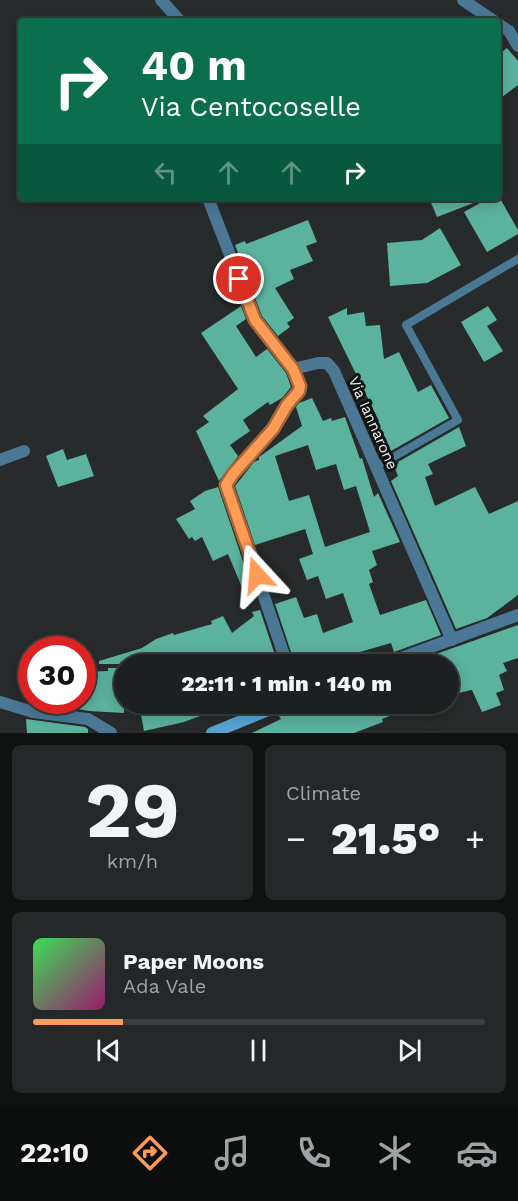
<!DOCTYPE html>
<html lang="en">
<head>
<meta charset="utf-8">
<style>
  :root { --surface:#1d2020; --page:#252829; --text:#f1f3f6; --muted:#a0a3a5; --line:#3b3e3e; --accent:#fe9c57 }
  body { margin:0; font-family:"Work Sans",sans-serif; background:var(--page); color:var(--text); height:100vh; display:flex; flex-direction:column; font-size:22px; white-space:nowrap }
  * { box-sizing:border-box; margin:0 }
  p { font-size:20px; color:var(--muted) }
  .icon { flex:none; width:33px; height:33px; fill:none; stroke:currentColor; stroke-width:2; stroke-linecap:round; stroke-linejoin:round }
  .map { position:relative; height:733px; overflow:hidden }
  .panel { display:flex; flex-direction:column; gap:12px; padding:12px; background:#101212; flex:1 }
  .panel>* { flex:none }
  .banner { position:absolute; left:18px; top:18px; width:483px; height:183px; border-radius:6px; box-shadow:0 3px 15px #0003,0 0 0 2px var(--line); background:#0b6e4f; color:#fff; overflow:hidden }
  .speed { position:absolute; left:18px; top:636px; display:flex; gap:12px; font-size:30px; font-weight:700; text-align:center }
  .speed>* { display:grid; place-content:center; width:78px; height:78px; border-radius:50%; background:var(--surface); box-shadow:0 3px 15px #0003,0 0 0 2px var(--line); line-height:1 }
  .speed .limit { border:9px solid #d22; background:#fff; color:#111 }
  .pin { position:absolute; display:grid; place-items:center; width:51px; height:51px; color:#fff; margin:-26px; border:3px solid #fff; border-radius:50%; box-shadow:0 2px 6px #0007 }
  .me { position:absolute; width:66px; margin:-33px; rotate:341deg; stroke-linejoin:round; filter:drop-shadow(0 0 4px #0008) }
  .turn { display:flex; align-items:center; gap:21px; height:126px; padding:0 24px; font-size:27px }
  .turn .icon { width:78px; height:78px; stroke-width:2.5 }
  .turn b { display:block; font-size:42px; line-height:51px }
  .lanes { display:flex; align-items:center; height:57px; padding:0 24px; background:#0003; justify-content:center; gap:30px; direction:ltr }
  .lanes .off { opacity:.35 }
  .big { font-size:45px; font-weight:800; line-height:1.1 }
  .panel .widget { flex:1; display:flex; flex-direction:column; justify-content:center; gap:9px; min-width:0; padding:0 21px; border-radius:9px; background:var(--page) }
  .panel .dial { align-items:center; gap:0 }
  .dial b { font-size:78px; line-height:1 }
  .song { display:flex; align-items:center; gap:18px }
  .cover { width:72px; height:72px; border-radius:9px; background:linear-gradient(135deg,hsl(130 70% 55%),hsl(320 70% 35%)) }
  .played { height:6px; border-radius:3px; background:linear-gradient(90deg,var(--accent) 20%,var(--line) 20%) }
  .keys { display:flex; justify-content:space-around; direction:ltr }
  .heat { display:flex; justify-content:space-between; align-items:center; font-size:33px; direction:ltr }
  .panel .tiles { flex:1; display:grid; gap:12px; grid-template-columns:1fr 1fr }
  .widget:last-child { grid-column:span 2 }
  .trip { position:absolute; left:114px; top:654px; width:345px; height:60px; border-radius:30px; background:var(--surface); box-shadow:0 3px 15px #0003,0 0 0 2px var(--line); font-weight:800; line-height:60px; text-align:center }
  .tabs { display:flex; height:96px; justify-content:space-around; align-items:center; background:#0c0d0d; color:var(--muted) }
  .tabs .icon { width:42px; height:42px }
  .tabs .current { color:var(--accent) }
  .tabs b { font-size:27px; color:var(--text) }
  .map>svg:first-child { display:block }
</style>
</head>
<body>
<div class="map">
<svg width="518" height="733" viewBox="0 0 518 733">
  <rect width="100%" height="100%" fill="#272b2b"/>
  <!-- building -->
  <g fill="#5bb29d" fill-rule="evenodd">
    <polygon points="507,48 518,61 518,85 498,100 498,55"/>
    <polygon points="498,195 518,230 518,234 487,252 464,212 489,198 498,198"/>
    <polygon points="429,198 484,198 484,199 437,217"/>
    <polygon points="308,220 317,242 306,246 313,261 290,270 294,279 275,288 294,318 287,323 290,327 278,336 262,316 235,245 245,241 246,244"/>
    <polygon points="440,228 461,265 427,283 390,286 387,243 422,240"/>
    <polygon points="241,306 246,319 236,326 256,357 267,349 286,373 291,387 282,398 270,405 268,402 243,420 250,431 230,445 238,456 219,481 196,431 209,422 203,416 238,389 201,333"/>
    <polygon points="488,306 497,320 487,326 503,351 484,362 461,322"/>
    <polygon points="347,308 347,315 364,312 366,326 380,325 384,359 399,352 418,392 431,385 449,418 391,451 373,425 379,421 328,317"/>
    <path d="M312,398L323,421L331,418L332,421L345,417L360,459L362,458L374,497L378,493L400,542L372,551L377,565L369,570L373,582L369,584L380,615L426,600L441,635L394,652L391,643L353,654L357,664H295L275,604L296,597L304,618L317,614L323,633L353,622L343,593L326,599L318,576L307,580L299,559L313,554L305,529L255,545L235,486L254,462L259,460V457L302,426L296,407L299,403ZM308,445L316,470L336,464L344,490L356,486L370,532L325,547L309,495L289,501L275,456Z"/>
    <polygon points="459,427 466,446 428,464 433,474 425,477 435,506 475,487 489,514 518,501 518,595 487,618 456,629 391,481 398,476 394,466 399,463 398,462"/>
    <polygon points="63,449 67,460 86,454 94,476 58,487 46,456"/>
    <polygon points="218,487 254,594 246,597 228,554 213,561 202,537 195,541 192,537 189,539 176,519 195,509 190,501 205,491"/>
    <polygon points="260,610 278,664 163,664 159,661 151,664 99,664 99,661 142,648 156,639 173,633 174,635 212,624 211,621 223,616 232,633 254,616 252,612"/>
    <polygon points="518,625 518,658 503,663 507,671 499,675 504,690 496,693 501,705 482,712 472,690 458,693 457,690 448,693 448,664 408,664"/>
    <polygon points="108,668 124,668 124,713 89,711 26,701 82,700 82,672 108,671"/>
    <polygon points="139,704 195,704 200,716 184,722 144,731"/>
    <polygon points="306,704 418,704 418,705 382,719 383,722 354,733 252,733 281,719 279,716"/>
    <polygon points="26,719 85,727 88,729 88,733 27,733"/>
  </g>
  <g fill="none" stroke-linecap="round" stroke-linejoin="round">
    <!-- lane -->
    <polyline stroke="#4a7895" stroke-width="8" points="376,467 458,420 406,325 518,259"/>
    <!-- street -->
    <g stroke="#4a7895" stroke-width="12">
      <polyline points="161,0 180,21"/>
      <polyline points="463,0 494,21"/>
      <polyline points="498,24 509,31 518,46"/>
      <polyline points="208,198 255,320 293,369 300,386 299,391 287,405 273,428 233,474 226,485 287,664"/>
      <polyline points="293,369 318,363 327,363 334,371 452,640"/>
      <polyline points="0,460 24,451"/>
      <polyline points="385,664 518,615"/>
      <polyline points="0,702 33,712 88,719 111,733"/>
    </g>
    <!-- secondary -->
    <polyline stroke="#57a4d2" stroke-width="12" points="212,733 283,704"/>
  </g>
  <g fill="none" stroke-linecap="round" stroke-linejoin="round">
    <defs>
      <polyline id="route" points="239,279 255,320 293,369 300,386 299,391 287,405 273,429 233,474 226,485 257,575"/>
    </defs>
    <!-- route casing -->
    <use href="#route" stroke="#a56539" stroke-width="15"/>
    <!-- route -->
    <use href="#route" stroke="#fe9c57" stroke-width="10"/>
  </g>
  <g text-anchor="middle" stroke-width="6" stroke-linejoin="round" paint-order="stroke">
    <!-- street labels -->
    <g font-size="15" fill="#f0f3f3" stroke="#111313">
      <text transform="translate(373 423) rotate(66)" y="5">Via Iannarone</text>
    </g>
  </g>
</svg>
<div class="speed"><div class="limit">30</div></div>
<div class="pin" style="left:239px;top:279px;background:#d93025"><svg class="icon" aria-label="arrive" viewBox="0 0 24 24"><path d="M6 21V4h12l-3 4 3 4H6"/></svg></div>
<svg class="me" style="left:257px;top:575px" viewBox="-20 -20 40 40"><path d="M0-17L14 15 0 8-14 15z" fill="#fe9c57" stroke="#fff" stroke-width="4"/></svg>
<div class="trip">22:11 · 1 min · 140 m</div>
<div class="banner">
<div class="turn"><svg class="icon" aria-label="right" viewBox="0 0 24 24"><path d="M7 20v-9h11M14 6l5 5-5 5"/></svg><div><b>40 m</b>Via Centocoselle</div></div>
<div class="lanes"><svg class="icon off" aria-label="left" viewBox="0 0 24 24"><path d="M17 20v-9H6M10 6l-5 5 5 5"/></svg><svg class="icon off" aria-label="ahead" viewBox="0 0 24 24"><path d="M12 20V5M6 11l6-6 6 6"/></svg><svg class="icon off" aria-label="ahead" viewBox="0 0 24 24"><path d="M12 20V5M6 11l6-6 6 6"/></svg><svg class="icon" aria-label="right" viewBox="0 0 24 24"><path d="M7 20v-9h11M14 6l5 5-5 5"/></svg></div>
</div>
</div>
<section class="panel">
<div class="tiles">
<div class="widget dial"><b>29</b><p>km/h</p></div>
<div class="widget"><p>Climate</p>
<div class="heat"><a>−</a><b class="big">21.5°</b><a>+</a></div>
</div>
<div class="widget">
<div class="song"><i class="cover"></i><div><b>Paper Moons</b><p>Ada Vale</p></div></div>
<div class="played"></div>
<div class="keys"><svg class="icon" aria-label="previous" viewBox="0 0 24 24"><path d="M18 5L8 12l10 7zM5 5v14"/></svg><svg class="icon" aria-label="pause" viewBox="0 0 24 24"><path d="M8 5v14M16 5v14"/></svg><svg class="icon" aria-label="next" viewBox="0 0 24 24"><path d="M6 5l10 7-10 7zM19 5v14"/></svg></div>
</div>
</div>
</section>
<nav class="tabs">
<b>22:10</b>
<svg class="icon current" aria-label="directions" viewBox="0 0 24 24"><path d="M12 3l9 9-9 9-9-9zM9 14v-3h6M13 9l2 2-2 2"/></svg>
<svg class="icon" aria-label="music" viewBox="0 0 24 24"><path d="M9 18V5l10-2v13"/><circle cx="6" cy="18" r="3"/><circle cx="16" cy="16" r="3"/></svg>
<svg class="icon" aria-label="phone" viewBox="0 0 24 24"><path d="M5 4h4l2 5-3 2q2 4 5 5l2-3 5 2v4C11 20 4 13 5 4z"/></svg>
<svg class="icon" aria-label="climate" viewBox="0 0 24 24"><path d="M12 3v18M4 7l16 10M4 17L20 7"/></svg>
<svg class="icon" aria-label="car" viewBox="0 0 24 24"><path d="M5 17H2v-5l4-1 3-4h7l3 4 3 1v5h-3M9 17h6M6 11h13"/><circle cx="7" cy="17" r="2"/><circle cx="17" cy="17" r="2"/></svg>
</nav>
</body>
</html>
